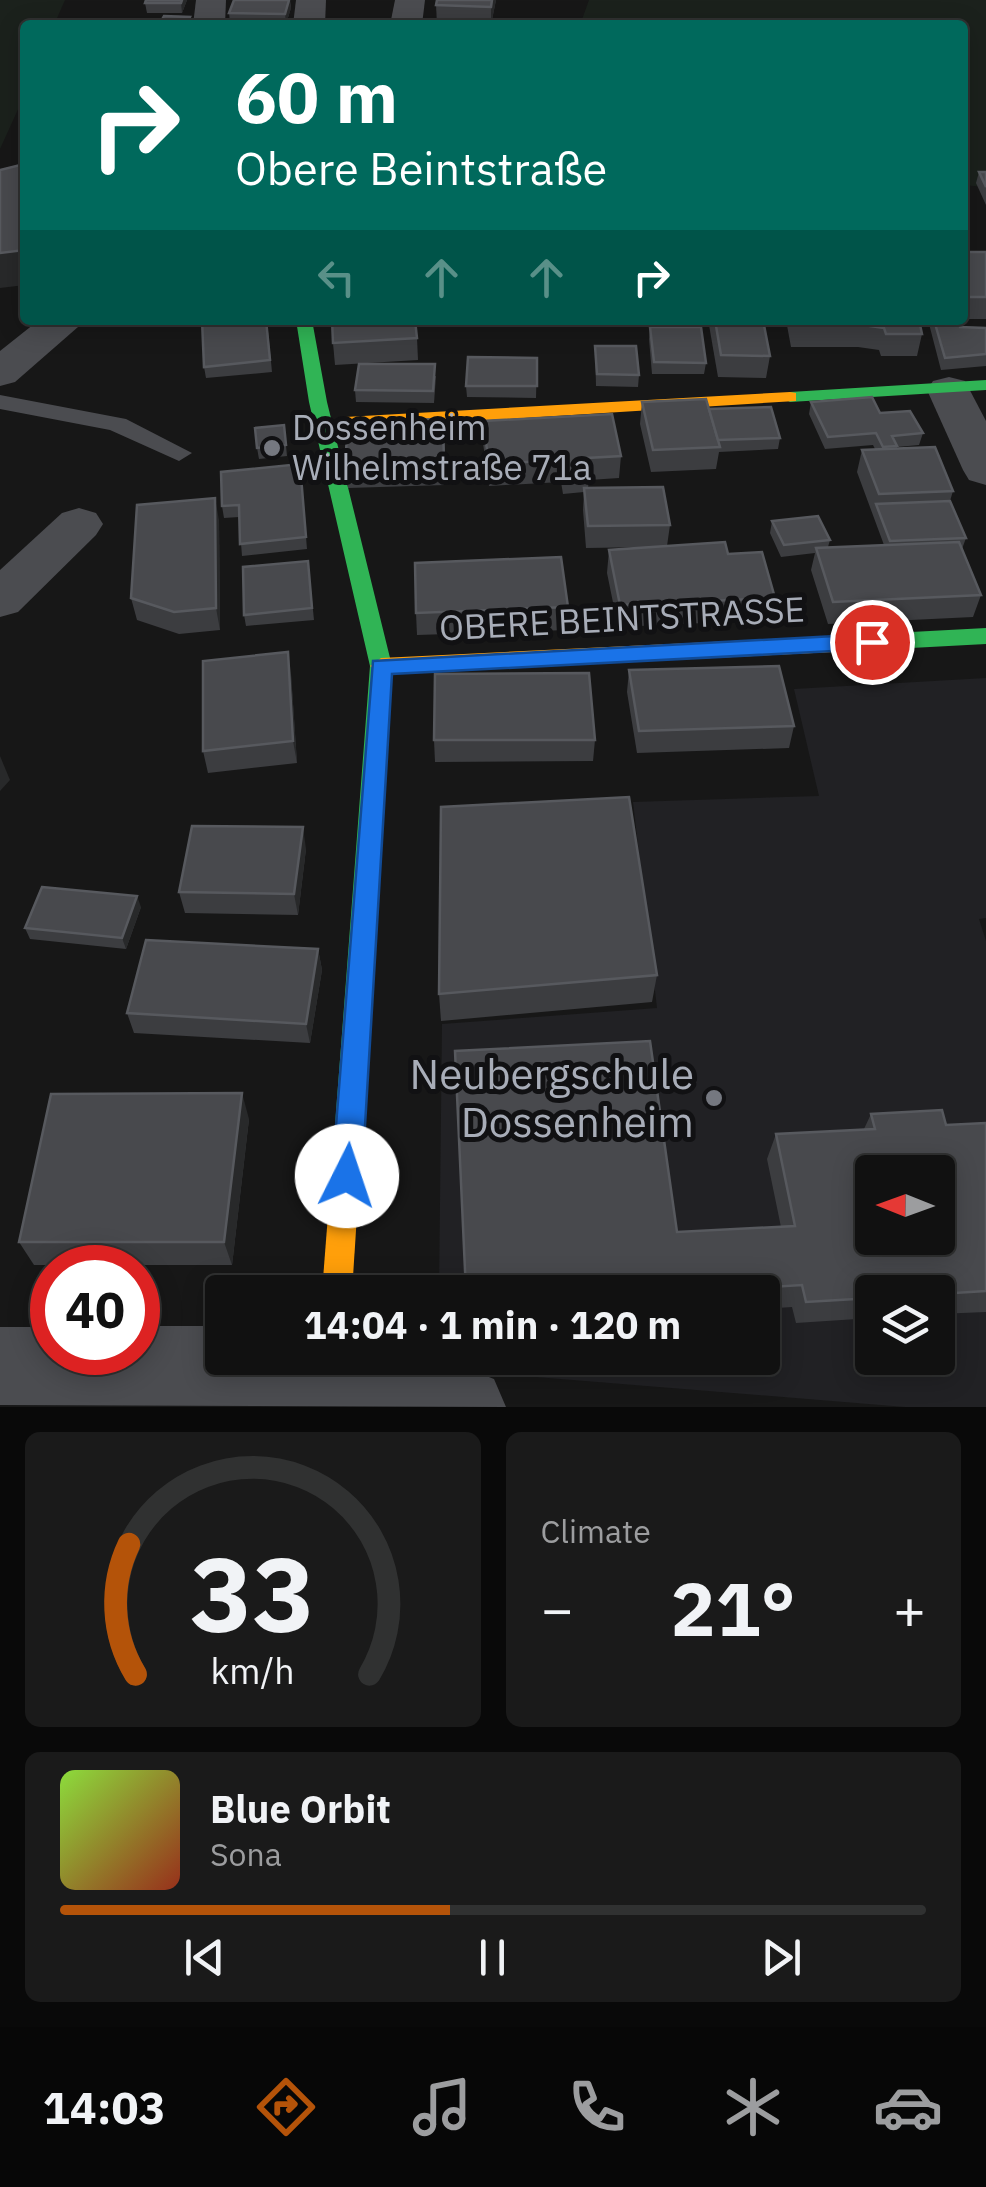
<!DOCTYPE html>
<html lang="en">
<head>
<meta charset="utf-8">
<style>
  :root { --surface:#111; --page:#1a1a1a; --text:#f1f3f6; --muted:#9c9d9f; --line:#303131; --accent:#b45309 }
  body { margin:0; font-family:"IBM Plex Sans",sans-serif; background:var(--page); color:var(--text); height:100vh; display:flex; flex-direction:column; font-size:38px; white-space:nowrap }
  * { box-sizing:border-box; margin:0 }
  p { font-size:32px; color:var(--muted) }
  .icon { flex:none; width:55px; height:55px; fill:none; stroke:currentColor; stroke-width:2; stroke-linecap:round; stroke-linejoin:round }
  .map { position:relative; height:1407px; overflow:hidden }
  .side { display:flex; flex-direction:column; gap:25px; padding:25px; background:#090909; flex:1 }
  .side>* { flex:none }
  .guide { position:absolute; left:20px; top:20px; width:948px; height:305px; border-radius:10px; box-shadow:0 5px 25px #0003,0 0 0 2px var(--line); background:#00695c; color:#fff; overflow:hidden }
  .needle { width:65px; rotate:271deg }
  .fabs { position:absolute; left:855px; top:1155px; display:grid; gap:20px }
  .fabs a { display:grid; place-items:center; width:100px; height:100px; border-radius:10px; background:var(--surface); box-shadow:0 5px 25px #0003,0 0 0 2px var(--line); font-size:50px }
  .speed { position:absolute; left:30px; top:1245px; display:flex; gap:20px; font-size:50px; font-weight:700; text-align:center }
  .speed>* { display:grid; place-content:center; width:130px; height:130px; border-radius:50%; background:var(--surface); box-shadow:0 5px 25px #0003,0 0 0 2px var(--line); line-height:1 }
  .speed .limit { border:15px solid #d22; background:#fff; color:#111 }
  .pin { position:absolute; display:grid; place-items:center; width:85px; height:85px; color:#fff; margin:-42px; border:5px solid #fff; border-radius:50%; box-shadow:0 2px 10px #0007 }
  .me { position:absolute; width:110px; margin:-55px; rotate:4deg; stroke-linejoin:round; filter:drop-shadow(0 0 8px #0008) }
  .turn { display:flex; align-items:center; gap:35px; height:210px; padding:0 50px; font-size:45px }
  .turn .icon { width:130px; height:130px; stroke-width:2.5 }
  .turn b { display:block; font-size:70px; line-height:85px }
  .lanes { display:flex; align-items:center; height:95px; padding:0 50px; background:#0003; justify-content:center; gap:50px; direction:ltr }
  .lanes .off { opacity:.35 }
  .big { font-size:75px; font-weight:700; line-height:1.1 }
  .side .tile { flex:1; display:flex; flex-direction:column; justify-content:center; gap:15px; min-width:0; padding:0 35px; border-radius:15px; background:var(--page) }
  .side .dial { align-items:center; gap:0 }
  .dial svg { height:260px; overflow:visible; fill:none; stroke:var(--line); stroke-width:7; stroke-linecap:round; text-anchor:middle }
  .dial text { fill:var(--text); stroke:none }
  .song { display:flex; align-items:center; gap:30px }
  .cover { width:120px; height:120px; border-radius:15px; background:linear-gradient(135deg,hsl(90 70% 55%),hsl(10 70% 35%)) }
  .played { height:10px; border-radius:5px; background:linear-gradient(90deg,var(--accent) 45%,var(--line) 45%) }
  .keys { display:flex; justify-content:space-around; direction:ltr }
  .heat { display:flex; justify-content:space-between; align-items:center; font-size:55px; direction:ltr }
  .side .tiles { flex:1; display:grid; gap:25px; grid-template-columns:1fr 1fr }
  .tile:last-child { grid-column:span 2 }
  .trip { position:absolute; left:205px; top:1275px; width:575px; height:100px; border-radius:10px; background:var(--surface); box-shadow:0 5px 25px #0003,0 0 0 2px var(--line); font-weight:700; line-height:100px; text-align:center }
  .dock { display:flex; height:160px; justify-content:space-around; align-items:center; background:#070707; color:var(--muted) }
  .dock .icon { width:70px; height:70px }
  .dock .active { color:var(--accent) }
  .dock b { font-size:45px; color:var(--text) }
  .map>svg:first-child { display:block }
</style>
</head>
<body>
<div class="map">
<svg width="986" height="1407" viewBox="0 0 986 1407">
  <rect width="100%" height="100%" fill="#171717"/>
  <!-- built -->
  <path fill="#212124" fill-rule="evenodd" d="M986,678V918L979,919L986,941V1407H905L438,1369V1358H762V1292H439L442,1024L657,1008L633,802L819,796L794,689ZM872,1172H938V1238H872ZM872,1292H938V1358H872Z"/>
  <!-- green -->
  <g fill="#1b211c">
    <polygon points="0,0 65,0 54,25 25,25 25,94 0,149"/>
    <polygon points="589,0 986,0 986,187 963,185 962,25 580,25"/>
  </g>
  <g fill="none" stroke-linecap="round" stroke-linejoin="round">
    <!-- lane -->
    <polygon fill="#4b4c50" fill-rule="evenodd" points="0,395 126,419 192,453 179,461 110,430 0,409"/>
    <!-- street -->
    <g fill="#4b4c50" fill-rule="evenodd">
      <polygon points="196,0 226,0 225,25 193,25"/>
      <polygon points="296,0 326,0 325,25 293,25"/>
      <polygon points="395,0 425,0 422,25 390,25"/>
      <polygon points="39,320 86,320 15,382 0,386 0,351"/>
      <polygon points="949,377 965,381 986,421 986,485 969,480 963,470 927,390 933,381"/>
      <polygon points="79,508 96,513 103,524 96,535 18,612 0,617 0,570 62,513"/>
      <path d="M138,1326H222V1358C310,1358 412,1345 494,1379L506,1407L0,1405V1327H52V1352H138Z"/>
    </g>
    <!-- fast -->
    <g fill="#30b455" fill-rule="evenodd">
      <polygon points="296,320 312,320 327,402 392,666 362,1138 358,1148 348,1152 338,1148 334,1138 370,666 309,402"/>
      <polygon points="986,380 986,390 790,402 781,397 790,392"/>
      <polygon points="986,628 986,644 855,651 844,643 855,635"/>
    </g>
    <!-- slow -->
    <g fill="#ff9f0a" fill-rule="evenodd">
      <polygon points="790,392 796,393 796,401 345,429 336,423 345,417"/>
      <polygon points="855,635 866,643 855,651 381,674 370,666 381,658"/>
      <polygon points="348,1124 358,1128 362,1138 352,1292 322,1292 334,1138 338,1128"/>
    </g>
  </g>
  <!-- wall -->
  <g fill="#3c3d40">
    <polygon points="187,0 182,13 147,13 145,3"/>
    <polygon points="234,0 290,0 291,8 286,24 230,23 229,13"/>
    <polygon points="496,0 491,25 437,24 436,5"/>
    <polygon points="979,172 986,172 986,205 976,183"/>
    <rect x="962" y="252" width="24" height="67"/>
    <polygon points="267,320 272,372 206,378 204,367"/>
    <polygon points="710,320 763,320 770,356 766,378 718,377 709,325"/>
    <polygon points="786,320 919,320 922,334 917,356 881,356 879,350 858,347 791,347"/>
    <polygon points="928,320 957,320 960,327 986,328 986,366 941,370"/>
    <polygon points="650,327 706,363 704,374 652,374 649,339"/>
    <polygon points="417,338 418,360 335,365 333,343"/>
    <polygon points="595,346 639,375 638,387 596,386"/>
    <polygon points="537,358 536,398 467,397 466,386"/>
    <polygon points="436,376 434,403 356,402 355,390"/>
    <polygon points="642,402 780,438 778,449 719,452 716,469 651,472 640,424"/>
    <polygon points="811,402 880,413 923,433 919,445 897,447 897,449 953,491 950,501 966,538 962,549 981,595 973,617 828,624 811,570 815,553 781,557 770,533 772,521 830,540 828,547 884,545 857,472 862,450 875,449 873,445 825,449 809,414"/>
    <polygon points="443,419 445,485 348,488 345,466"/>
    <polygon points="483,421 621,456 619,478 589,480 588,488 670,525 667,546 728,554 775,598 771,620 618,627 607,573 609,550 654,547 586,548 583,510 584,492 563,494 561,482 489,486 483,443"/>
    <polygon points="284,425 287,456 259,459 257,448"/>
    <polygon points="300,464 307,549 242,556 239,517 224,518 222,506"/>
    <polygon points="219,520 220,630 179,634 137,620 131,598"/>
    <polygon points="308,561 314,620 246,626 244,615"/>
    <polygon points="568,607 567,630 417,635 416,613"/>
    <polygon points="629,670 794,726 789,748 637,753 627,692"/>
    <polygon points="291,674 297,763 208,773 203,751"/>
    <polygon points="434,740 595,740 593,761 435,762"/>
    <polygon points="306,849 298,915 185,913 179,892"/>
    <polygon points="141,907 126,949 30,939 25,928"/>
    <polygon points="318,949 322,970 310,1043 134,1033 127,1013"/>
    <polygon points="657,975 652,1002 441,1021 439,994"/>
    <polygon points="871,1114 946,1125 986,1123 986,1312 938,1314 938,1292 872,1292 872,1318 796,1323 792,1307 762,1309 762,1292 466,1292 677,1232 781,1227 767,1159 776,1134 864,1129"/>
    <polygon points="249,1119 232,1265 34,1265 19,1242"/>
  </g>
  <!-- shaded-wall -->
  <g fill="#28292a">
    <polygon points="182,0 187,0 182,13 181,3"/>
    <polygon points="289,0 291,8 286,24 285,14"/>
    <polygon points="492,0 496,0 491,25 491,7"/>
    <polygon points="25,250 25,285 0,288 0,253"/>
    <polygon points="215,498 219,520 220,630 216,608"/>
    <polygon points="288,652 291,674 297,763 293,741"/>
    <polygon points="0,756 10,780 0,791"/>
    <polygon points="303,827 306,849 298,915 294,894"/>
    <polygon points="137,896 141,907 126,949 122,938"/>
    <polygon points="318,949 322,970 310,1043 306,1024"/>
    <polygon points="242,1093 249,1119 232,1265 224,1242"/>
  </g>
  <!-- building -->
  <g fill="#48494d" stroke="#57595e" stroke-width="2.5" fill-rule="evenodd">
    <polygon points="146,0 182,0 181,3 145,3"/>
    <polygon points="234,0 289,0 285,14 229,13"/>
    <polygon points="437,0 492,0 491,7 436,5"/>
    <polygon points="164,16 190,17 186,25 159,25"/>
    <polygon points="449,20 483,25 445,25"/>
    <polygon points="24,164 25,250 0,253 0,170"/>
    <polygon points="979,172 986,172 986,187"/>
    <rect x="962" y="252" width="24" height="45"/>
    <polygon points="202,320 266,320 270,360 204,367"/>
    <polygon points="332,320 415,320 417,338 333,343"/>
    <polygon points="715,320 763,320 770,356 721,355"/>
    <polygon points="794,320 919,320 922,334 886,334 884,328 863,325 795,325"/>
    <polygon points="934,320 957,320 960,327 986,328 986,354 945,358"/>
    <polygon points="650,327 701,327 706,363 654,362"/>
    <polygon points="595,346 636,346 639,375 597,374"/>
    <polygon points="468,357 537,358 537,386 466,386"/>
    <polygon points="359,364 435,364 433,391 355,390"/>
    <polygon points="872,397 880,413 910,411 923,433 892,436 897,446 883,447 876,433 828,437 811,402"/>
    <polygon points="706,399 720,447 653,450 642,402"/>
    <polygon points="771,407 780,438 718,440 709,409"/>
    <polygon points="612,414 621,456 587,458 590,470 564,471 562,460 489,464 483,421"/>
    <polygon points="443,419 444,463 345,466 348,421"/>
    <polygon points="284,425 286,445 257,448 255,428"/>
    <polygon points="935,447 953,491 879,494 862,450"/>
    <polygon points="300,464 306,537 240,544 239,505 222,506 221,472"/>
    <polygon points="663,487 670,525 588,526 584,488"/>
    <polygon points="215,498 216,608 174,612 131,598 137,505"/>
    <polygon points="950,501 966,538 890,541 876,504"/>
    <polygon points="818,516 830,540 784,545 772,521"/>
    <polygon points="725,542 728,554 762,552 775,598 620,605 609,550"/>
    <polygon points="959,542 981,595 833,602 816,548"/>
    <polygon points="561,557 568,607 416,613 415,563"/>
    <polygon points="308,561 312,608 244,615 243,567"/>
    <polygon points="288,652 293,741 203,751 203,661"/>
    <polygon points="779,666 794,726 639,731 629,670"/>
    <polygon points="589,673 595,740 434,740 435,674"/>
    <polygon points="629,797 657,975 439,994 441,807"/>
    <polygon points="192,826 303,827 294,894 179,892"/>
    <polygon points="42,887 137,896 122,938 25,928"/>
    <polygon points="146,940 318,949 306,1024 127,1013"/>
    <path d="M650,1041L677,1232L795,1226L776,1134L875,1129L871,1114L942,1110L946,1125L986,1123V1291L938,1294L872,1292V1298L806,1302L802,1285L685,1292H466L455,1051ZM872,1172H938V1238H872Z"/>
    <polygon points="242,1093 224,1242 19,1242 51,1094"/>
  </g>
  <!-- route -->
  <polygon fill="#1a73e8" stroke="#114b97" stroke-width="2.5" points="872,634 883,642 872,649 392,674 362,1176 357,1186 347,1191 336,1186 332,1176 373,661"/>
  <!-- markers -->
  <g fill="#757880" stroke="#111113" stroke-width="4">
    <circle cx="272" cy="448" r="10"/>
    <circle cx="714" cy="1098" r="10"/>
  </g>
  <g text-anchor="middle" stroke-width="10" stroke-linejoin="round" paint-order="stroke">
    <!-- poi labels -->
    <g font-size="35" fill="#a8adb8" stroke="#111113" text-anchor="start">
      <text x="292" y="440">Dossenheim<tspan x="292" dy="40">Wilhelmstraße 71a</tspan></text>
    </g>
    <!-- street labels -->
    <g font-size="35" fill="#a8adb8" stroke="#111113">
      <text transform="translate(622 619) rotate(-3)" y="12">OBERE BEINTSTRASSE</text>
    </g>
    <!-- near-poi labels -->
    <g font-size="42" fill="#a8adb8" stroke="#111113" text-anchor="end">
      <text x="694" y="1089">Neubergschule<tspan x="694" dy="48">Dossenheim</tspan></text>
    </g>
  </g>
</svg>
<div class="fabs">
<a><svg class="needle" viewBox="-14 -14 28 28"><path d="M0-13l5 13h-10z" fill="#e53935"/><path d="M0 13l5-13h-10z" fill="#9c9d9f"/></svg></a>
<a><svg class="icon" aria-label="layers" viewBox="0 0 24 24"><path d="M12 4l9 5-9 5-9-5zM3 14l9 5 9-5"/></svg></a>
</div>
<div class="speed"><div class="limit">40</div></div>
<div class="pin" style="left:872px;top:642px;background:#d93025"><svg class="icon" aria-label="arrive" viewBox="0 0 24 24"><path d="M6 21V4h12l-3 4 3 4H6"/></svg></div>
<svg class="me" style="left:347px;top:1176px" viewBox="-20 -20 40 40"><circle r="19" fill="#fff"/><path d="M0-13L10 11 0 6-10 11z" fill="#1a73e8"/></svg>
<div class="trip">14:04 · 1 min · 120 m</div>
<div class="guide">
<div class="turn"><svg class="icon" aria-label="right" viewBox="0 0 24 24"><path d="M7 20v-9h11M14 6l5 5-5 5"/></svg><div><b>60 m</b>Obere Beintstraße</div></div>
<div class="lanes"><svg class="icon off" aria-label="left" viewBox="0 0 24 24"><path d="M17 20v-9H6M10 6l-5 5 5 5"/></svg><svg class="icon off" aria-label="ahead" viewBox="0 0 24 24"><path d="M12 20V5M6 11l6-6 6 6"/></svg><svg class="icon off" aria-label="ahead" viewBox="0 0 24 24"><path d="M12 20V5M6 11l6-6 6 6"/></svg><svg class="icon" aria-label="right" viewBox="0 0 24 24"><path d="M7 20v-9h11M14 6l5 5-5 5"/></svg></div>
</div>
</div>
<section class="side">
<div class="tiles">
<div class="tile dial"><svg viewBox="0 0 100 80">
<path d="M14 69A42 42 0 1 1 86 69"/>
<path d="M14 69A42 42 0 0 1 12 29" stroke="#b45309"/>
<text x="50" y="56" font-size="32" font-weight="700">33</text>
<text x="50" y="72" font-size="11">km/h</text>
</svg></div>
<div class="tile"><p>Climate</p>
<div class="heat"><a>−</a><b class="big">21°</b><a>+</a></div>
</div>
<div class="tile">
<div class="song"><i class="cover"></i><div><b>Blue Orbit</b><p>Sona</p></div></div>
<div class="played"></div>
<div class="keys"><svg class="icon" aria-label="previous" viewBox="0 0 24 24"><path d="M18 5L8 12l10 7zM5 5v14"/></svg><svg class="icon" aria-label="pause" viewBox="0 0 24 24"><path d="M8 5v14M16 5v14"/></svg><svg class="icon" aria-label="next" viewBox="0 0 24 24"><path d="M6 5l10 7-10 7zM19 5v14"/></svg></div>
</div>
</div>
</section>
<nav class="dock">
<b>14:03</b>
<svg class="icon active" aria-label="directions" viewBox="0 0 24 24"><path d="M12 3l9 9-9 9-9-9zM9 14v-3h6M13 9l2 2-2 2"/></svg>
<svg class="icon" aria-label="music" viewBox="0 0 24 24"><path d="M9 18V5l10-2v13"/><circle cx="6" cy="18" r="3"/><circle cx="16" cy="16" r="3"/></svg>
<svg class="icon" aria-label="phone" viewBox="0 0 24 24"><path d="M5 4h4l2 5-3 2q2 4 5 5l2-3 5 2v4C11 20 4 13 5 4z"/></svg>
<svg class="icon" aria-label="climate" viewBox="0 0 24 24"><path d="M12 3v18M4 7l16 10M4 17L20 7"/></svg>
<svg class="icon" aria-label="car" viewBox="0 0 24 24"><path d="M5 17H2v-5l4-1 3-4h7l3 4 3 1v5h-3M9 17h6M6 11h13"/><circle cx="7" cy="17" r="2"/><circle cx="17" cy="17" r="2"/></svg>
</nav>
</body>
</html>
